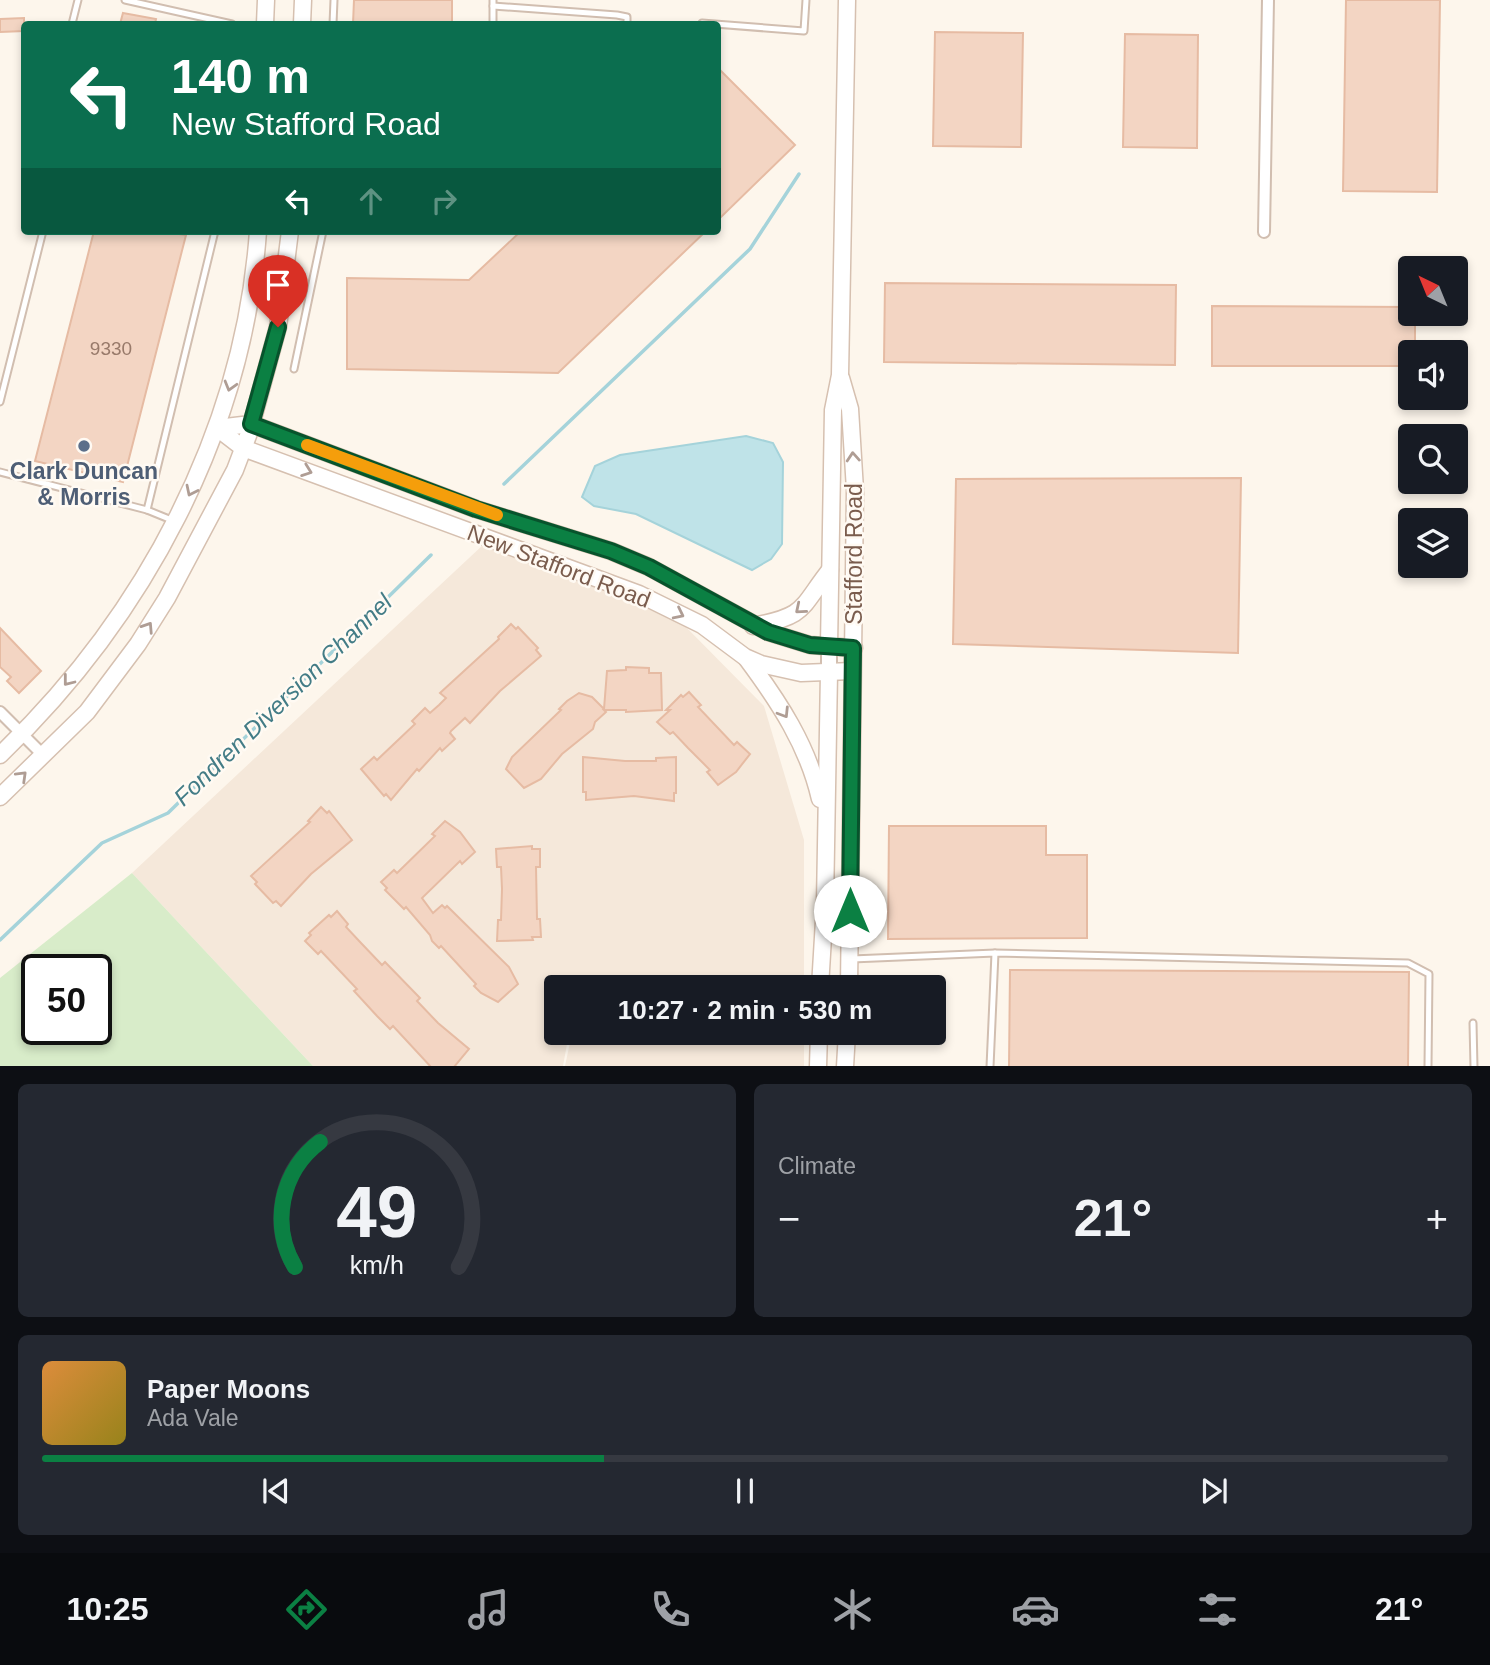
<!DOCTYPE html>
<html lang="en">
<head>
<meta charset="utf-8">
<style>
  :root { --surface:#171b24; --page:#242831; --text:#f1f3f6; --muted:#9ea1a6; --line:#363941; --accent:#0b8043 }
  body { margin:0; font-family:Helvetica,sans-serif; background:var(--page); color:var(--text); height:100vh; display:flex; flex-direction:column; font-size:26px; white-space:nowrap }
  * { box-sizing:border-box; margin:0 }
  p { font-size:23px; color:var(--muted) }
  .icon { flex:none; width:38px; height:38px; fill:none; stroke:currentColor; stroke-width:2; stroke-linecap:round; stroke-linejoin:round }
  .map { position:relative; height:1066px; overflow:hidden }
  .panel { display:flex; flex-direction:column; gap:18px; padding:18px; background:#0d0f14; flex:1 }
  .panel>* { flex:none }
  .banner { position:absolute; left:21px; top:21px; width:700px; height:214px; border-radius:7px; box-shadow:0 4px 10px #0003; background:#0b6e4f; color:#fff; overflow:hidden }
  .needle { width:46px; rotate:317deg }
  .controls { position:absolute; left:1398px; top:256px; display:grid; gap:14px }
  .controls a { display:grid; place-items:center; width:70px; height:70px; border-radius:7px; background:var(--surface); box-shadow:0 4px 10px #0003; font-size:35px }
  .speed { position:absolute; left:21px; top:954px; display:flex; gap:14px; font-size:35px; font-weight:700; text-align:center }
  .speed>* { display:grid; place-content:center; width:91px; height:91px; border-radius:50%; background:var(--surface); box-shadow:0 4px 10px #0003; line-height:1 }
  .speed .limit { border:4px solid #111; border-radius:10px; background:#fff; color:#111 }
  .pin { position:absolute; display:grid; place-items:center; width:60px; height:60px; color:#fff; margin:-72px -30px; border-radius:50% 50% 50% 0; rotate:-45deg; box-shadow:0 0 7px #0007 }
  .pin .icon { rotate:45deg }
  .me { position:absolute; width:77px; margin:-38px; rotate:0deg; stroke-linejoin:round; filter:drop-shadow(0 0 5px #0008) }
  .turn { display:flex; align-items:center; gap:24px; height:147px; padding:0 35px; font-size:32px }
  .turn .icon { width:91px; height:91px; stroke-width:2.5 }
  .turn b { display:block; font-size:49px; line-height:60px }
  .lanes { display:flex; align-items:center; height:66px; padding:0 35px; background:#0003; justify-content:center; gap:35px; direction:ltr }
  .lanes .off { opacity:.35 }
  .big { font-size:52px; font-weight:800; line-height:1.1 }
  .panel .widget { flex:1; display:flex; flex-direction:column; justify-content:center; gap:10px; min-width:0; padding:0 24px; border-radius:10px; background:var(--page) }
  .panel .dial { align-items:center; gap:0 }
  .dial svg { height:182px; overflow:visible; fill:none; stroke:var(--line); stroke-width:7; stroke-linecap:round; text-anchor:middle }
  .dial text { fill:var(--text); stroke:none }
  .song { display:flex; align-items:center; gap:21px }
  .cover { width:84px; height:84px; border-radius:10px; background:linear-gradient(135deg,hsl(30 70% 55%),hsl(50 70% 35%)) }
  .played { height:7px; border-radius:4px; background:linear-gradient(90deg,var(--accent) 40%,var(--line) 40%) }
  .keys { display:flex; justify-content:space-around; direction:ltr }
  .heat { display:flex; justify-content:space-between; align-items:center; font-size:38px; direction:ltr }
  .panel .tiles { flex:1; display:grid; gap:18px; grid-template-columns:1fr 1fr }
  .widget:last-child { grid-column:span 2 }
  .trip { position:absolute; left:544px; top:975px; width:402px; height:70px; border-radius:7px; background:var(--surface); box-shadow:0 4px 10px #0003; font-weight:800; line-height:70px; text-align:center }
  .tabs { display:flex; height:112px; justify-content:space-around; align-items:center; background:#090b0e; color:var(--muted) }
  .tabs .icon { width:49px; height:49px }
  .tabs .on { color:var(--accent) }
  .tabs b { font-size:32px; color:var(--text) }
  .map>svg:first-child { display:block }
</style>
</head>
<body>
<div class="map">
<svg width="1490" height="1067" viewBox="0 0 1490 1067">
  <rect width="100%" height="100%" fill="#fdf6ec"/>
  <!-- residential -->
  <g fill="#f5e8da">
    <polygon points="484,544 681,622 764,706 804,840 804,987 556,987 556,1032 569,1033 563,1066 313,1066 132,873"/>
    <polygon points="572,1033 804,1033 804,1066 565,1066"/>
  </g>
  <!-- green -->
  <path fill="#d8ecc9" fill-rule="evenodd" d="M132,873L313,1066H0V978ZM37,970H96V1029H37Z"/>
  <!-- water -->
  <polygon fill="#bfe3e8" stroke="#a5d3da" stroke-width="2" points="746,436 773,443 783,462 782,544 771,559 752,570 636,514 594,506 582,497 595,466 620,455"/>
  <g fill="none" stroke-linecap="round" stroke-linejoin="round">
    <!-- stream -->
    <g stroke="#a5d3da" stroke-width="3.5">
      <polyline points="504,484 750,249 799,174"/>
      <polyline points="0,940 102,843 168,813 431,555"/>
    </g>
  </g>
  <!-- building -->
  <g fill="#f3d5c3" stroke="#e6bba3" stroke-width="2">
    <polygon points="354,0 452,0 452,24 353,24"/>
    <polygon points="1346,0 1440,0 1437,192 1343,191"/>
    <polygon points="123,13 156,19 155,24 120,24"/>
    <polygon points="24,18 24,31 0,32 0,19"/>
    <polygon points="935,32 1023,33 1021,147 933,146"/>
    <polygon points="1125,34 1198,35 1197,148 1123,147"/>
    <polygon points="718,68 795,145 718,220"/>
    <polygon points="94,231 157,231 186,235 123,482 35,461"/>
    <polygon points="521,231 706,231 558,373 347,369 347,278 469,280"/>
    <polygon points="885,283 1176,285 1175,365 884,362"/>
    <polygon points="1212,306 1410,307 1410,313 1415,313 1415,352 1410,352 1410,366 1212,366"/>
    <polygon points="1241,478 1238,653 953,644 956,479"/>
    <polygon points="511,624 516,629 518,627 538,648 536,650 541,656 500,691 470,723 465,718 451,731 450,733 455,739 442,751 440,748 419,771 417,769 391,800 386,794 384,796 361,769 374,757 377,760 415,724 412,721 425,708 430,713 439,705 446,698 440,693 499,639 498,637"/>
    <polygon points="0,628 41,671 19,693 7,681 11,677 0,667"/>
    <polygon points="626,667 649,668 649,673 661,673 662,710 626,712 626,710 604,710 606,712 595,722 593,729 562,754 541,779 524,788 506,769 512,757 561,710 559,709 567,701 579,693 592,697 604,709 607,671 626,670"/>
    <polygon points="689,692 701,705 698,707 734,745 737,742 750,754 736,772 718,785 707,772 710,770 688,748 673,732 670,734 657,722 670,710 666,710 681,695 683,697"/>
    <polygon points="583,757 625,761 656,761 656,758 676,757 676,793 674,793 674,801 634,796 586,800 586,792 583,792"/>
    <polygon points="321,807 327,813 329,811 352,840 311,874 281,906 276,901 273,903 255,884 257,882 251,876 310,822 308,821"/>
    <polygon points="445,821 460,832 475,852 462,864 460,861 422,898 433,913 442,905 445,908 447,906 509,967 518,984 498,1002 481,993 474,986 476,984 441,946 439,948 432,941 430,935 406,907 404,909 385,890 387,888 381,882 394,870 397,873 435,836 432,834"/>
    <polygon points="889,826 1046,826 1046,855 1087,855 1087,938 888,939"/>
    <polygon points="532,846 532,849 540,849 540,867 536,867 537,919 540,919 541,937 532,937 533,940 497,941 498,920 501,920 502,889 501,867 497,867 496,849"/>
    <polygon points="337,911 348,924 346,927 361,943 382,965 385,962 420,998 417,1001 438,1023 469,1049 454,1067 431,1067 393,1026 390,1029 377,1016 354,991 357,989 321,951 318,954 305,941 311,935 309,933 329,915 331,917"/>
    <polygon points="1010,970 1409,972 1408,1067 1009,1067"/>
  </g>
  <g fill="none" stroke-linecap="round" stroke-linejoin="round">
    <defs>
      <g id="service">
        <polyline points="125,0 232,24"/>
        <polyline points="493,0 493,24"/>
        <polyline points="493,6 617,15 627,17 627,24"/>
        <polyline points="702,23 804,31 806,0"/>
        <polyline points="72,24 78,0"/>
        <polyline points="333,24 334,0"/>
        <polyline points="294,369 323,231"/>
        <polyline points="0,402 43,231"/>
        <polyline points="0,472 147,510 215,231"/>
        <polyline points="147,510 174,521"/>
        <polyline points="852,959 995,953 1408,963 1429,974 1428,1067"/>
        <polyline points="1473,1023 1474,1067"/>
        <polyline points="990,1067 995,953"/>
      </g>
      <g id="minor">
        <polyline points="1264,232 1268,0"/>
        <polyline points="0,712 43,755"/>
      </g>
      <polyline id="tertiary" points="829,672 829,646"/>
      <g id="secondary">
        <polyline points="265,24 266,0"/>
        <polyline points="302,24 303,0"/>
        <polyline points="841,378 850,409 855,490 849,987"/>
        <polyline points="217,428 243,448 639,594 702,625 745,657 761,664 801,673 852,671"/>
        <polyline points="217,428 251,424 476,509 611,551 649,567 768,632 810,645 854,648"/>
        <path d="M753,626C807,616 800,608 830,570"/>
        <polyline points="829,646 833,410 840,375 847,0"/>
        <path d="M747,659C779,702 808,746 820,799"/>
        <path d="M0,755C144,617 244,431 258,231"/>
        <polyline points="0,797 87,712 138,644 167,598 235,470 249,433 278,327 290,231"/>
        <polyline points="820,987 825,904 829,672"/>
        <polyline points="818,1067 819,1032"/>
        <polyline points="845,1067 847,1032"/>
      </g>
    </defs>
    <!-- service casing -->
    <use href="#service" stroke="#d1beb0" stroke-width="9"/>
    <!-- minor casing -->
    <use href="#minor" stroke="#d1beb0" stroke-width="14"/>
    <!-- tertiary casing -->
    <use href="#tertiary" stroke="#d1beb0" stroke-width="18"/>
    <!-- secondary casing -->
    <use href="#secondary" stroke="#d6c0b0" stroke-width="19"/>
    <!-- service -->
    <use href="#service" stroke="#fff" stroke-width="5"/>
    <!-- minor -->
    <use href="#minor" stroke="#fff" stroke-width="10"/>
    <!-- tertiary -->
    <use href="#tertiary" stroke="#fff" stroke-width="14"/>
    <!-- secondary -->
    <use href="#secondary" stroke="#fff" stroke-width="16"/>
  </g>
  <!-- one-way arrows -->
  <defs><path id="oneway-chevron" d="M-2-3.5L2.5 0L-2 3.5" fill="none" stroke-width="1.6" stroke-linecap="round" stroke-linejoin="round" transform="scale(1.75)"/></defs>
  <g stroke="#af9d94">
    <use href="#oneway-chevron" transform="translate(230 386) rotate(106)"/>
    <use href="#oneway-chevron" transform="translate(853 457) rotate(-94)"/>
    <use href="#oneway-chevron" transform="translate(307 471) rotate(20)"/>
    <use href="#oneway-chevron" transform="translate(191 491) rotate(116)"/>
    <use href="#oneway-chevron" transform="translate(800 609) rotate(140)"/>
    <use href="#oneway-chevron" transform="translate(679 614) rotate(26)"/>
    <use href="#oneway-chevron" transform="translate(148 627) rotate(-57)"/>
    <use href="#oneway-chevron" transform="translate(68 681) rotate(128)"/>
    <use href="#oneway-chevron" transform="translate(784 713) rotate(58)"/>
    <use href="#oneway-chevron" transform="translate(22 776) rotate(-44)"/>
  </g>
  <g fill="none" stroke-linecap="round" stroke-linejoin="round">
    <defs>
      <polyline id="route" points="278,327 251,424 476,509 611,551 649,567 768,632 810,645 853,648 850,911"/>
    </defs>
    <!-- route casing -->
    <use href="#route" stroke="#07532c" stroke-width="18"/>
    <!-- route -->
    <use href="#route" stroke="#0b8043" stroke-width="12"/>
    <!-- slow -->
    <polyline stroke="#f59e0b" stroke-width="12" points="307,445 497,515"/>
  </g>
  <!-- markers -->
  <circle fill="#5c6f8a" stroke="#fffaf3" stroke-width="2.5" cx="84" cy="446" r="7"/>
  <g text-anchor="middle" stroke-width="5" stroke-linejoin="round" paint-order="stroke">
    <!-- number labels -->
    <g font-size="19" fill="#987a6a">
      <text x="111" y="355">9330</text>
    </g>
    <!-- service labels -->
    <g font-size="23" font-weight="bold" fill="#4e5e75" stroke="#fffaf3">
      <text x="84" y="479">Clark Duncan<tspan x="84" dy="26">&amp; Morris</tspan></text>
    </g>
    <!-- street labels -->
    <g font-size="23" fill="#7a5c4d" stroke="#fffaf3">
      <text transform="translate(854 554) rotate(-90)" y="8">Stafford Road</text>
      <text transform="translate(559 566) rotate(21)" y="8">New Stafford Road</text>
    </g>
    <!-- water labels -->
    <g font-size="24" font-style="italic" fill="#437c86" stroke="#fffaf3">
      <text transform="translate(283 700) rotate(-44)" y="8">Fondren Diversion Channel</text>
    </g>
  </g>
</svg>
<div class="controls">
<a><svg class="needle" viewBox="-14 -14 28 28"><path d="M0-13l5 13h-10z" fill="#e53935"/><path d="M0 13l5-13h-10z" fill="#9ea1a6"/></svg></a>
<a><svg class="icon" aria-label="sound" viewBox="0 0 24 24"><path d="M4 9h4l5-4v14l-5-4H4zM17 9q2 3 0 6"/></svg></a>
<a><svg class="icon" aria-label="search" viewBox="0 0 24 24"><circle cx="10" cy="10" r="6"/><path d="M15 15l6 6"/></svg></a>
<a><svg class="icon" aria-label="layers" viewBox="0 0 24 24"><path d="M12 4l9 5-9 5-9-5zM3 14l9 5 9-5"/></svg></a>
</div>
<div class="speed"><div class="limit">50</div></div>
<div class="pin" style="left:278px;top:327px;background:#d93025"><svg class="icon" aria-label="arrive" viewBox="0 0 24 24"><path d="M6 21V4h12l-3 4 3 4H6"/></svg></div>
<svg class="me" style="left:850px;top:911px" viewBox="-20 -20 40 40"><circle r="19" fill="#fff"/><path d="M0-13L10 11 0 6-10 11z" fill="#0b8043"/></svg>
<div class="trip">10:27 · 2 min · 530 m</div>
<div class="banner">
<div class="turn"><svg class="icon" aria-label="left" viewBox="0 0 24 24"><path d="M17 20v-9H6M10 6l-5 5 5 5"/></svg><div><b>140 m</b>New Stafford Road</div></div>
<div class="lanes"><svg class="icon" aria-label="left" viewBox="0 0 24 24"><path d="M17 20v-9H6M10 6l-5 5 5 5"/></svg><svg class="icon off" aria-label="ahead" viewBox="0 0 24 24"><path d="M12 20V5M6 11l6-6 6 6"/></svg><svg class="icon off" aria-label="right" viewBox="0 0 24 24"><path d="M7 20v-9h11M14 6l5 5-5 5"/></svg></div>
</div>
</div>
<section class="panel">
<div class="tiles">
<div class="widget dial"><svg viewBox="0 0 100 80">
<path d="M14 69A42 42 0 1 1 86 69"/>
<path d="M14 69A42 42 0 0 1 25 14" stroke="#0b8043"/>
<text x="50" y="56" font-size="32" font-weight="700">49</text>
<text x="50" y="72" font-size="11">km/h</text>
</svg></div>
<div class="widget"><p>Climate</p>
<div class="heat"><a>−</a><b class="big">21°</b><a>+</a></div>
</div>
<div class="widget">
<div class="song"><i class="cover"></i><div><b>Paper Moons</b><p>Ada Vale</p></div></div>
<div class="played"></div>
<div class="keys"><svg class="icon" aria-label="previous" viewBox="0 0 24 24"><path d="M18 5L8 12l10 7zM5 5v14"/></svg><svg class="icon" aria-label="pause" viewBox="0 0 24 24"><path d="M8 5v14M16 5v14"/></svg><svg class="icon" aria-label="next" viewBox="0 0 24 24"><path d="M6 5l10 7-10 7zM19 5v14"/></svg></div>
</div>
</div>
</section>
<nav class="tabs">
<b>10:25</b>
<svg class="icon on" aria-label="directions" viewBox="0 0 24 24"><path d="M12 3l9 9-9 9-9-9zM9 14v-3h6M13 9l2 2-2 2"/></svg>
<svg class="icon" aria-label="music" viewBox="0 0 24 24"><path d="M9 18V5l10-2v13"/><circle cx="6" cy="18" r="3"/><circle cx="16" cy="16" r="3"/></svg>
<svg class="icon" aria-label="phone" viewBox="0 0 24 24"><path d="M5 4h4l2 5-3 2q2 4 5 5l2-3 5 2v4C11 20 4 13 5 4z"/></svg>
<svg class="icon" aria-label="climate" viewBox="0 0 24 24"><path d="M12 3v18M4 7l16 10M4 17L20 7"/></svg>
<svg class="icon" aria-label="car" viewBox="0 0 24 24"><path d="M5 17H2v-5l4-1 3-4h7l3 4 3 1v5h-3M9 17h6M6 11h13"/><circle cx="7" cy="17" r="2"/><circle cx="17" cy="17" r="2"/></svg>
<svg class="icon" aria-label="filters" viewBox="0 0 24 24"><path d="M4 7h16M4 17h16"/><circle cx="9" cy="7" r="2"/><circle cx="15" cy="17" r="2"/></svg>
<b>21°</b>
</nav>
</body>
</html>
